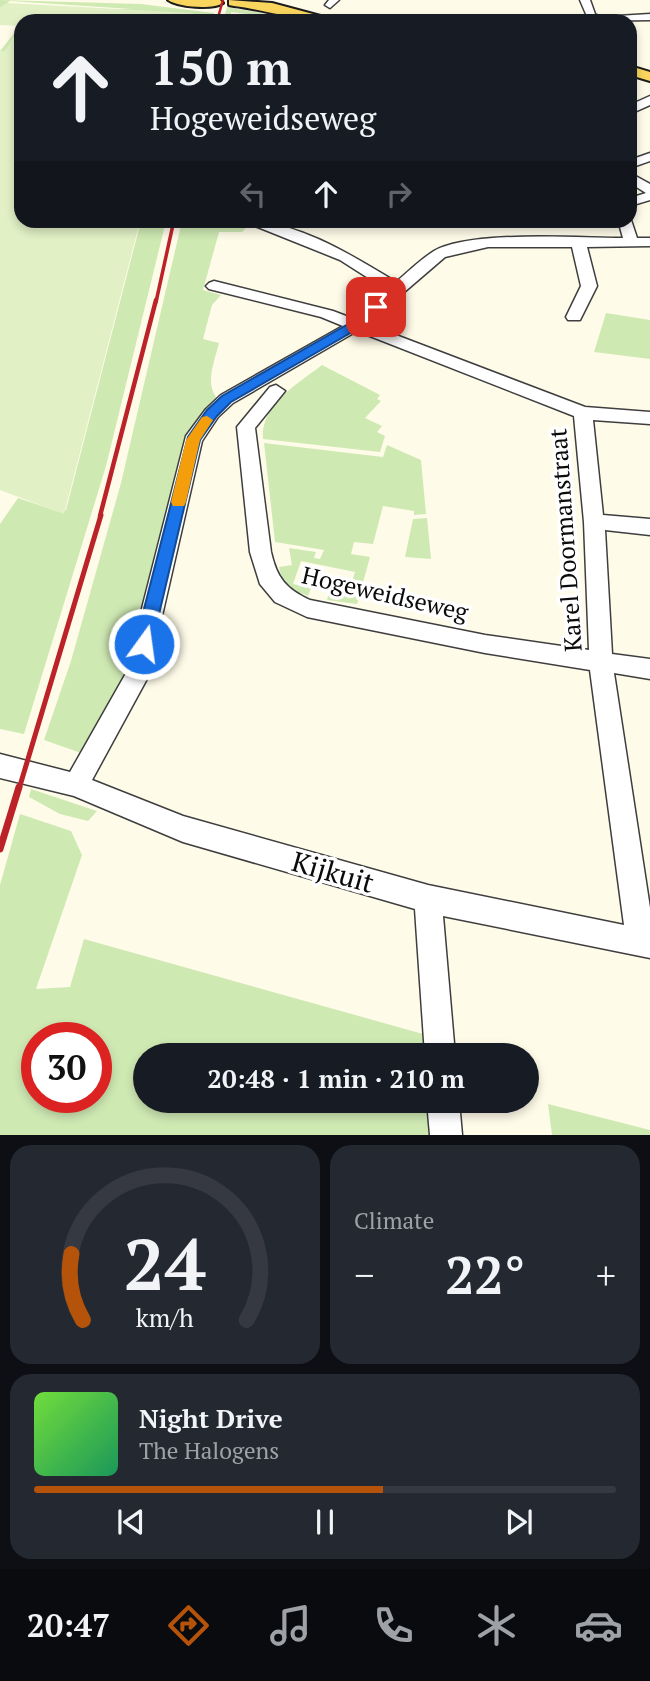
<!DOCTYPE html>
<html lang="en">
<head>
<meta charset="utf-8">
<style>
  :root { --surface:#171b24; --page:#242831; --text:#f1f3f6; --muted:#9ea1a6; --line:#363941; --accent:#b45309 }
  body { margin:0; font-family:"PT Serif",serif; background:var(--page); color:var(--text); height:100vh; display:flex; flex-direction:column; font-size:26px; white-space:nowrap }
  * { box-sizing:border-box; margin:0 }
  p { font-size:23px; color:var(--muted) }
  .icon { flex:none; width:38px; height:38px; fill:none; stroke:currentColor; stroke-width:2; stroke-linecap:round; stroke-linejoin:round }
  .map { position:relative; height:1135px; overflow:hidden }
  .side { display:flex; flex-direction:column; gap:10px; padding:10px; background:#0d0f14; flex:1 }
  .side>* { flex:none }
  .guide { position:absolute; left:14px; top:14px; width:623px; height:214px; border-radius:21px; box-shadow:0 4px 10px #0003; background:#171b24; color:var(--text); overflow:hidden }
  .speed { position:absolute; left:21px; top:1022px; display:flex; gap:14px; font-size:35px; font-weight:700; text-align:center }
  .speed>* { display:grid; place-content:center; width:91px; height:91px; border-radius:50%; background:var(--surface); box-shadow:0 4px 10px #0003; line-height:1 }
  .speed .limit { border:10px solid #d22; background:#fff; color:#111 }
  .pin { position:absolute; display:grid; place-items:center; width:60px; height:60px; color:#fff; margin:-30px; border-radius:14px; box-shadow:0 4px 10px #0006 }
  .me { position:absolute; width:77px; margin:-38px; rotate:14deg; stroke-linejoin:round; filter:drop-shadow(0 0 5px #0008) }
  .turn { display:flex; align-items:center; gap:24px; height:147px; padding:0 21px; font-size:32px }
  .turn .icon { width:91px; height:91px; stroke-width:2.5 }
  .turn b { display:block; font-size:49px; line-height:60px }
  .lanes { display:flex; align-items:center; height:66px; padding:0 21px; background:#0003; justify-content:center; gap:35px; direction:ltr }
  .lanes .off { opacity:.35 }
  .big { font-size:52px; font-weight:700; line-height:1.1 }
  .side .widget { flex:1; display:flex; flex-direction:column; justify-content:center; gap:10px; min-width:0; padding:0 24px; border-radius:21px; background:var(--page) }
  .side .dial { align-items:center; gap:0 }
  .dial svg { height:182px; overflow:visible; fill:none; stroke:var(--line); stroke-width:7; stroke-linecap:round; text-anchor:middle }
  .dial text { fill:var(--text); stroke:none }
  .song { display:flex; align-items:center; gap:21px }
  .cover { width:84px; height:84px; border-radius:10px; background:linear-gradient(135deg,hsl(100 70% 55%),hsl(150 70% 35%)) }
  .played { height:7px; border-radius:4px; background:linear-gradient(90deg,var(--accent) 60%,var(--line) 60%) }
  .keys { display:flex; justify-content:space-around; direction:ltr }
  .heat { display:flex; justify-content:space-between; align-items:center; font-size:38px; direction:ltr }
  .side .tiles { flex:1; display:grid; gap:10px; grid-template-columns:1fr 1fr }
  .widget:last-child { grid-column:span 2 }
  .trip { position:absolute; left:133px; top:1043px; width:406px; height:70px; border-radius:35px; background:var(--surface); box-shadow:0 4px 10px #0003; font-weight:700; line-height:70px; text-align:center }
  .dock { display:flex; height:112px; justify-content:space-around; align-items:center; background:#090b0e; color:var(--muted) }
  .dock .icon { width:49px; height:49px }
  .dock .active { color:var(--accent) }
  .dock b { font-size:32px; color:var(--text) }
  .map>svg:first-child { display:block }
</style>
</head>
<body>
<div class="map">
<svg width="650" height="1135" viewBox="0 0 650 1135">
  <rect width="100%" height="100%" fill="#fffbe9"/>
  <!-- green -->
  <g fill="#cfe9b3" fill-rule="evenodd">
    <polygon points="0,0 141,4 214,13 212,21 21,21 21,35 5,51 0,51 20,26 17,25 29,9 131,9 10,1 0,8"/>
    <polygon points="229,0 234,0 232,8 306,21 231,12 231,14 282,21 223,21"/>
    <polygon points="141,221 166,221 106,466 24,734 0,729 0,524 18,498 60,512 66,510"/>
    <path d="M182,221H241L247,227L242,232H219L203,290L221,295L212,305L203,339L219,343C215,360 205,382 216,397L209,407L128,671L81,753L44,740L71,661L121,483Z"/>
    <polygon points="606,313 650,320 650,359 594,352"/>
    <path d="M322,365L380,395L377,399L381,401L365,418L382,426L377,432L385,436L380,452L263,439C260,405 299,383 322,365Z"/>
    <path d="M264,443L383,457L387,445L421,460L426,514L414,515V511L383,506L373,544L354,542L351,554L370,557L357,604L327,600L329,592L348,595L355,572L301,561L293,584L311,588L308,596C293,590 282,583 279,567L292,565L289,548L316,552L314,558L320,559L324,550L275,542Z"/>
    <polygon points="427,518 431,559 405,557 413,519"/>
    <polygon points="31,789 97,811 88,821 60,814 29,797"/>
    <path d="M20,814L71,831L82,855L36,989L70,987L84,939L423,1034L425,1055H145V1101H427L429,1135H0V885ZM37,1038H96V1097H37Z"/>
    <polygon points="548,1104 650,1130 650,1135 552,1135"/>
  </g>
  <!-- pitch -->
  <polygon fill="#e1f0c5" points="7,3 193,13 191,21 21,21 21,220 140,221 64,514 0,490 0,51 5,51 20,26 0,25 0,8"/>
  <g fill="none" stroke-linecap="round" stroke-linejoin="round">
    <defs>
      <g id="minor">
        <polygon points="329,0 339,0 330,8 325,5"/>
        <polygon points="580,0 590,0 595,14 601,17 650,14 650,20 589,21"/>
        <polygon points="650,96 650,105 630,114 630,105"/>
        <polygon points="650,153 650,161 630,168 630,160"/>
        <polygon points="630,173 650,184 650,200 630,206 630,198 646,193 630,183"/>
        <path d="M630,217L637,238H650V246L587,247L597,286L580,320H568L566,317L581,286L572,247H488L445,257L367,324L585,407L650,412V424L593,420L603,515L650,519V535L605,530L612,654L650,659V679L614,673L650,908V958L443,916L455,1055H425L415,909L183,842L74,796L0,778V754L70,772L125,675L186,436L206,409L221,395L343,326L321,317L209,289L206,286L209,283L214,281L333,311L354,319L387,290L340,260L240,220C296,220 350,254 396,282C408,272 421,259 434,251C471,230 578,238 623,238L618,220H630ZM357,331L574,416L584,522L589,650L485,635L310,600C286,589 277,578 271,552L255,428L285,391L276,385L270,387L237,427L250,552L260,584L275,602L307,617L485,653L590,670L624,925L428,885L183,816L92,780L148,677L202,441L218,417L233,403Z"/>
        <polygon points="427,1101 459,1101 462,1135 430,1135"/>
      </g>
      <g id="major">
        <path d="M168,0H220L223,3C213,10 177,7 168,0Z"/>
        <path d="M229,0L272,3L328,18L330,21C298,21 266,10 234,6L229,5Z"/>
        <polygon points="630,66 650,72 650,81 630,75"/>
      </g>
    </defs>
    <!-- minor casing -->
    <use href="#minor" stroke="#3e3e3e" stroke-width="3"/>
    <!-- major casing -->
    <use href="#major" stroke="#1c1c1c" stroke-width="4"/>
    <!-- minor -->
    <use href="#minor" fill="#fff" fill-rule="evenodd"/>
    <!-- major -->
    <use href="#major" fill="#fad55e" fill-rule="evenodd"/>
    <!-- rail-far4 -->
    <polyline stroke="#bc2329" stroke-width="2.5" points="217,21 223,0"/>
    <!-- rail-far3 -->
    <polyline stroke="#bc2329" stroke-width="3.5" points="156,302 174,220"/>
    <!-- rail-far2 -->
    <polyline stroke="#bc2329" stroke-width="4.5" points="100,516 156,300"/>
    <!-- rail-far1 -->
    <polyline stroke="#bc2329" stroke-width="5" points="19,789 101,515"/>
    <!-- rail -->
    <polyline stroke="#bc2329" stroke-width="7" points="0,849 19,787"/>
  </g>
  <!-- route -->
  <polygon fill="#1a73e8" stroke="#114b97" stroke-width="2" points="376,304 382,307 359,328 231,402 217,416 200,440 152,644 150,649 138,649 135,644 188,437 207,410 222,396 350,323"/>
  <!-- slow -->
  <polygon fill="#f59e0b" points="207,416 213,420 200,440 186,502 184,506 173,506 171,502 186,440 202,417"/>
  <g text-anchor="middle" stroke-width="7" stroke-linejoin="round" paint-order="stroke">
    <!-- street labels -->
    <g font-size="24" fill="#0b0b0b" stroke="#fff">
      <text transform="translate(566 540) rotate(-94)" y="8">Karel Doormanstraat</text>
      <text transform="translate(385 594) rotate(13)" y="8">Hogeweidseweg</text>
    </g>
    <!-- near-street labels -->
    <g font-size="28" fill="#0b0b0b" stroke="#fff">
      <text transform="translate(333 872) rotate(16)" y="10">Kijkuit</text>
    </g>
  </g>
</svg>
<div class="speed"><div class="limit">30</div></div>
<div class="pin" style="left:376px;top:307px;background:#d93025"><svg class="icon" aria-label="arrive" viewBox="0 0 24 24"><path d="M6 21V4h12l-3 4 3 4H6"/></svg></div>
<svg class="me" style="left:144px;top:644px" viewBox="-20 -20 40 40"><circle r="17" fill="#1a73e8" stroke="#fff" stroke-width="3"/><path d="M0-11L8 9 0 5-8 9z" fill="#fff"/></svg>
<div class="trip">20:48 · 1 min · 210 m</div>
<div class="guide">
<div class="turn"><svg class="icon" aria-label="ahead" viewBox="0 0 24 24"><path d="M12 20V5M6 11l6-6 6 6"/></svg><div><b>150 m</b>Hogeweidseweg</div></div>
<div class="lanes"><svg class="icon off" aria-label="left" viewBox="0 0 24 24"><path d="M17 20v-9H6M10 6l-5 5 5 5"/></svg><svg class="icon" aria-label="ahead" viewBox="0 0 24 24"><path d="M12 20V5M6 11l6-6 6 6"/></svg><svg class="icon off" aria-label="right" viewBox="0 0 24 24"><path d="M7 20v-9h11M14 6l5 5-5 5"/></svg></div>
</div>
</div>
<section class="side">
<div class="tiles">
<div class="widget dial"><svg viewBox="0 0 100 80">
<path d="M14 69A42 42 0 1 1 86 69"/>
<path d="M14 69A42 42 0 0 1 9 40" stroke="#b45309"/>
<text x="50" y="56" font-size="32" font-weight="700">24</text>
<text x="50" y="72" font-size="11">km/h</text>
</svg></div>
<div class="widget"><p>Climate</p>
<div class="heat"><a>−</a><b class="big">22°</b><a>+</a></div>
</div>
<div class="widget">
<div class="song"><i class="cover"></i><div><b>Night Drive</b><p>The Halogens</p></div></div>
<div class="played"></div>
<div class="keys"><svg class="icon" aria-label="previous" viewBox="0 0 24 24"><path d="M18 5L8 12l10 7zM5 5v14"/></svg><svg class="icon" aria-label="pause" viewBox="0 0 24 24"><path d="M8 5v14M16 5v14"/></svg><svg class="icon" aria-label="next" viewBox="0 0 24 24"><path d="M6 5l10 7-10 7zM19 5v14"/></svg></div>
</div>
</div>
</section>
<nav class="dock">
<b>20:47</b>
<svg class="icon active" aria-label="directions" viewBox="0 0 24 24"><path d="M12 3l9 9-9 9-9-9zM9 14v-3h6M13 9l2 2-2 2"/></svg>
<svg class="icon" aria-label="music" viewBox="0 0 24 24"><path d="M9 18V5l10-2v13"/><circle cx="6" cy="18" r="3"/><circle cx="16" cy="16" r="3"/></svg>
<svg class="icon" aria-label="phone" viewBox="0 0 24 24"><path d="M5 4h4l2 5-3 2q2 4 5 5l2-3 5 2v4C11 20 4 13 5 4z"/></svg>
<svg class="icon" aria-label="climate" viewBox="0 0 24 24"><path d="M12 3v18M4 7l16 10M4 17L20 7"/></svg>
<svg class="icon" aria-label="car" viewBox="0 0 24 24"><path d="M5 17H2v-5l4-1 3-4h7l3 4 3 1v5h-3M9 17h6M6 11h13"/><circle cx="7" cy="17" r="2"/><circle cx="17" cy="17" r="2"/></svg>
</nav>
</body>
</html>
